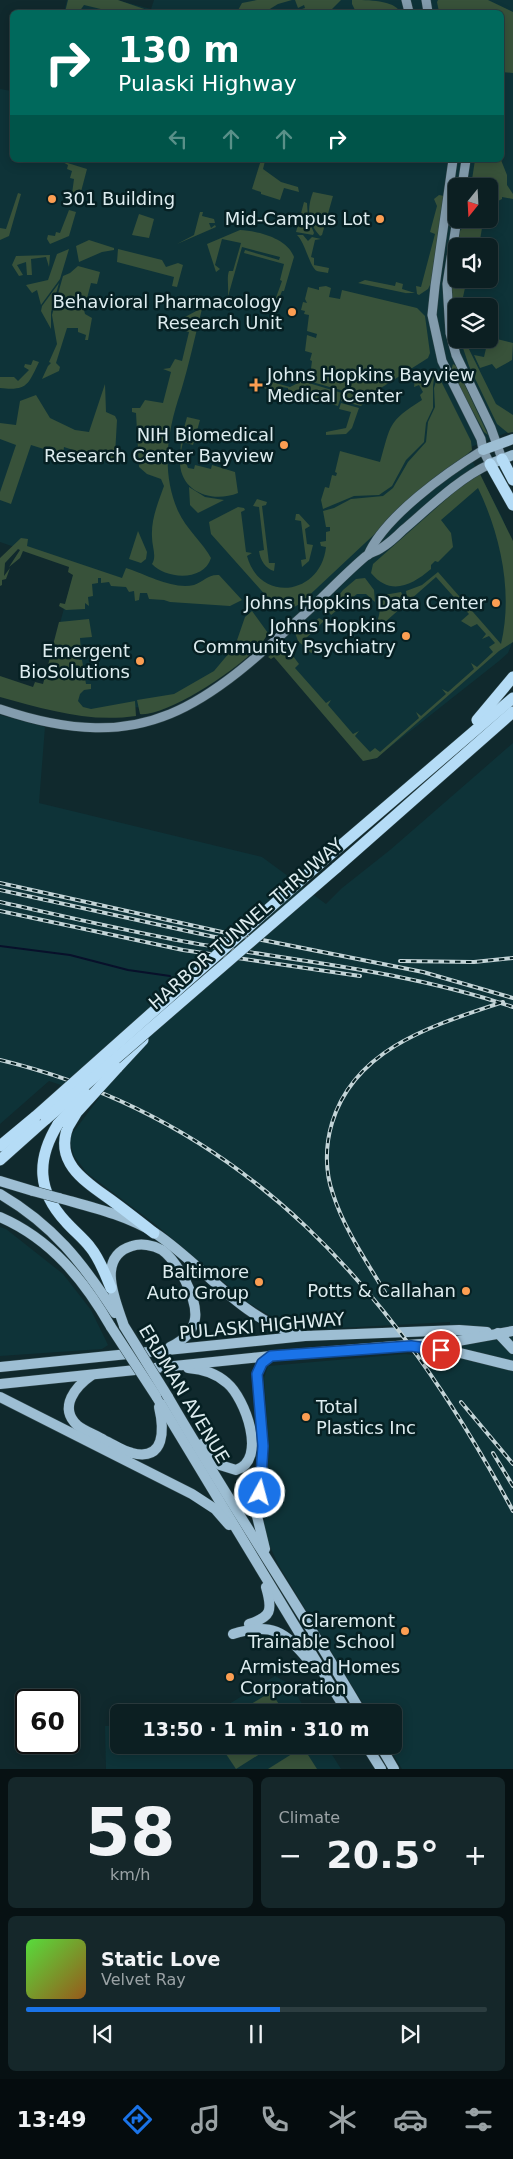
<!DOCTYPE html>
<html lang="en">
<head>
<meta charset="utf-8">
<style>
  :root { --surface:#0c1f22; --page:#15272a; --text:#f1f3f6; --muted:#9aa2a5; --line:#2c3d40; --accent:#1a73e8 }
  body { margin:0; font-family:"DejaVu Sans",sans-serif; background:var(--page); color:var(--text); height:100vh; display:flex; flex-direction:column; font-size:19px; white-space:nowrap }
  * { box-sizing:border-box; margin:0 }
  p { font-size:16px; color:var(--muted) }
  .icon { flex:none; width:28px; height:28px; fill:none; stroke:currentColor; stroke-width:2; stroke-linecap:round; stroke-linejoin:round }
  .map { position:relative; height:1769px; overflow:hidden }
  .side { display:flex; flex-direction:column; gap:8px; padding:8px; background:#071113; flex:1 }
  .side>* { flex:none }
  .top-card { position:absolute; left:10px; top:10px; width:494px; height:152px; border-radius:8px; box-shadow:0 2px 12px #0003,0 0 0 1px var(--line); background:#00695c; color:#fff; overflow:hidden }
  .needle { width:32px; rotate:198deg }
  .fabs { position:absolute; left:448px; top:178px; display:grid; gap:10px }
  .fabs a { display:grid; place-items:center; width:50px; height:50px; border-radius:8px; background:var(--surface); box-shadow:0 2px 12px #0003,0 0 0 1px var(--line); font-size:25px }
  .speed { position:absolute; left:15px; top:1689px; display:flex; gap:10px; font-size:25px; font-weight:700; text-align:center }
  .speed>* { display:grid; place-content:center; width:65px; height:65px; border-radius:50%; background:var(--surface); box-shadow:0 2px 12px #0003,0 0 0 1px var(--line); line-height:1 }
  .speed .limit { border:2px solid #111; border-radius:8px; background:#fff; color:#111 }
  .pin { position:absolute; display:grid; place-items:center; width:42px; height:42px; color:#fff; margin:-21px; border:2px solid #fff; border-radius:50%; box-shadow:0 1px 5px #0007 }
  .me { position:absolute; width:55px; margin:-28px; rotate:7deg; stroke-linejoin:round; filter:drop-shadow(0 0 4px #0008) }
  .turn { display:flex; align-items:center; gap:18px; height:105px; padding:0 25px; font-size:22px }
  .turn .icon { width:65px; height:65px; stroke-width:2.5 }
  .turn b { display:block; font-size:35px; line-height:42px }
  .lanes { display:flex; align-items:center; height:48px; padding:0 25px; background:#0003; justify-content:center; gap:25px; direction:ltr }
  .lanes .off { opacity:.35 }
  .big { font-size:38px; font-weight:700; line-height:1.1 }
  .side .card { flex:1; display:flex; flex-direction:column; justify-content:center; gap:8px; min-width:0; padding:0 18px; border-radius:8px; background:var(--page) }
  .side .dial { align-items:center; gap:0 }
  .dial b { font-size:65px; line-height:1 }
  .song { display:flex; align-items:center; gap:15px }
  .cover { width:60px; height:60px; border-radius:8px; background:linear-gradient(135deg,hsl(110 70% 55%),hsl(30 70% 35%)) }
  .played { height:5px; border-radius:2px; background:linear-gradient(90deg,var(--accent) 55%,var(--line) 55%) }
  .keys { display:flex; justify-content:space-around; direction:ltr }
  .heat { display:flex; justify-content:space-between; align-items:center; font-size:28px; direction:ltr }
  .side .tiles { flex:1; display:grid; gap:8px; grid-template-columns:1fr 1fr }
  .card:last-child { grid-column:span 2 }
  .trip { position:absolute; left:110px; top:1704px; width:292px; height:50px; border-radius:8px; background:var(--surface); box-shadow:0 2px 12px #0003,0 0 0 1px var(--line); font-weight:700; line-height:50px; text-align:center }
  .tab-bar { display:flex; height:80px; justify-content:space-around; align-items:center; background:#050c0e; color:var(--muted) }
  .tab-bar .icon { width:35px; height:35px }
  .tab-bar .on { color:var(--accent) }
  .tab-bar b { font-size:22px; color:var(--text) }
  .map>svg:first-child { display:block }
</style>
</head>
<body>
<div class="map">
<svg width="513" height="1769" viewBox="0 0 513 1769">
  <rect width="100%" height="100%" fill="#10292d"/>
  <!-- built -->
  <g fill="#0e3338" fill-rule="evenodd">
    <path d="M67,0H117L151,9L154,0H513V430L466,449L502,517L513,545V641L508,653L499,661L375,759L278,653L271,638L260,625L225,664L188,690L142,707L90,711L39,700L75,568L0,542V89L12,91V160H501V12H64ZM456,186H489V219H456ZM456,246H489V279H456ZM456,306H489V339H456Z"/>
    <polygon points="0,715 45,727 39,803 262,857 326,904 342,888 390,850 513,743 513,1769 402,1769 387,1745 394,1745 394,1712 368,1712 278,1564 267,1540 264,1525 269,1446 264,1378 268,1366 405,1354 448,1358 450,1322 320,1329 286,1325 247,1302 155,1224 87,1173 74,1156 69,1138 99,1098 49,1081 0,1124"/>
    <polygon points="0,1227 6,1229 63,1274 91,1310 108,1345 102,1349 0,1356"/>
    <polygon points="275,1676 290,1684 307,1712 216,1712"/>
    <polygon points="105,1726 119,1726 119,1745 326,1745 341,1769 106,1769"/>
  </g>
  <!-- green -->
  <g fill="#38523a">
    <polygon points="68,0 118,0 153,12 113,12 84,5 79,12 65,12"/>
    <polygon points="257,0 292,0 278,4 265,12 237,12 242,3"/>
    <polygon points="295,0 341,0 329,12 300,12 299,10 305,8 304,5 298,8"/>
    <path d="M352,0C368,0 394,0 400,12H356L352,4Z"/>
    <polygon points="438,0 488,0 513,12 513,73 501,72 501,12 439,12 437,2"/>
    <polygon points="261,160 265,161 263,169 281,182 298,187 299,192 284,188 280,200 261,194 261,192 252,189"/>
    <polygon points="475,160 501,160 507,175 507,185 513,194 513,199 502,197 502,199 494,203 493,202 489,206 489,186 471,186"/>
    <polygon points="61,161 87,169 78,203 71,201 74,179 70,178 72,171 67,169 68,165"/>
    <path d="M313,192L333,196L322,235L320,236C307,222 307,208 313,192Z"/>
    <polygon points="18,193 21,194 9,236 0,240 0,228 6,229"/>
    <polygon points="439,195 444,196 432,281 428,289 419,295 417,294 416,286 421,287 435,234 430,232 437,206 434,199"/>
    <polygon points="304,202 307,203 308,218 314,233 313,235 296,232"/>
    <polygon points="69,210 76,212 69,236 50,244 47,239 48,235 55,236 56,232 60,233"/>
    <polygon points="200,212 203,212 202,216 214,219 215,223 209,223 211,228 215,225 216,227 177,244 194,235"/>
    <polygon points="139,214 154,219 149,238 132,235"/>
    <polygon points="465,225 482,228 479,246 457,246 459,232"/>
    <path d="M240,230C258,231 287,238 294,257L284,291H282L280,296L282,297L279,307L273,306L282,281L280,280L284,264L244,253L245,250L279,260L280,257L242,247L227,300C230,290 226,280 229,271H233L241,243L222,239L215,265L220,269L216,272L207,244Z"/>
    <path d="M297,235H303L308,241L312,237L321,239L315,240L311,257L314,258V265L329,268L328,273C325,272 319,272 317,271C310,268 305,242 297,235Z"/>
    <polygon points="89,240 114,248 114,250 102,252 79,262 76,246"/>
    <polygon points="69,249 60,279 41,305 37,290 32,293 26,285 48,280 57,254"/>
    <polygon points="118,249 162,260 166,267 178,263 183,265 177,287 172,286 174,277 117,262"/>
    <polygon points="456,250 456,279 467,279 461,306 456,306 456,315 454,315 451,285"/>
    <polygon points="50,255 49,267 46,257 31,259 32,275 27,275 26,262 17,265 23,275 19,276 12,265 16,256"/>
    <polygon points="78,266 100,272 97,284 91,283 84,310 85,314 92,318 88,340 85,340 86,335 78,332 78,328 67,328 56,363 60,367 59,371 42,379 48,366 51,363 49,362 57,344 52,315 63,276 70,273"/>
    <polygon points="365,280 395,286 396,282 403,284 402,289 415,293 405,293 415,295 358,283"/>
    <polygon points="59,283 51,312 51,329 41,311 42,306"/>
    <polygon points="326,286 331,288 329,297 340,299 342,290 417,308 425,316 430,353 428,358 373,393 361,406 341,401 344,391 312,382 310,376 312,361 310,360 312,353 305,351 307,335 316,338 317,334 307,331 309,315 304,314 305,311 301,310 303,302 307,303 305,299 308,287 319,290 319,287"/>
    <path d="M200,309H202C195,336 189,365 181,391C167,431 161,472 178,511C186,529 204,544 211,558C204,582 165,579 152,564C157,556 152,547 152,537C151,519 158,503 164,486L161,479L147,474L139,467L136,413L132,412V408H140L145,400L163,403L171,372L163,369L170,368L175,359L182,361L189,332L168,326Z"/>
    <polygon points="489,337 513,343 512,360 496,369 492,364 480,368 474,355 484,357 488,340 481,339 489,339"/>
    <polygon points="460,339 464,339 496,404 513,415 513,432 508,433 497,424 469,366"/>
    <path d="M33,360L39,362C28,385 27,391 0,388V377H14L18,381L29,370L24,367L25,364L31,365Z"/>
    <polygon points="453,364 456,366 488,435 484,432 451,371"/>
    <path d="M435,371L433,386V408L426,423L424,442L406,460L392,486L379,495L354,496L323,509L321,500L325,487L329,488L332,475L336,476L337,473L335,472L340,451L380,462C391,425 387,422 422,400L420,395L423,392L419,385L414,387L415,378L425,372Z"/>
    <path d="M438,375L471,441L472,450L380,529L301,603L291,609L277,608L211,534L209,522L238,507L244,508L245,510L241,512L246,552L252,553L247,556C260,604 321,595 326,547L321,546L320,542L326,541V532L330,531V527H326L323,511L334,508L351,499L383,496L393,488L408,462L426,442L428,422L435,407L434,388Z"/>
    <polygon points="302,381 342,393 338,406 288,392 288,388 282,387 281,393 250,384 272,382 290,387"/>
    <polygon points="105,384 106,412 115,416 117,420 115,455 113,461 106,462 101,457 96,458 86,455 84,462 70,458 73,450 64,447 63,455 31,445 11,504 0,500 0,492 16,445 0,439 0,423 16,425 20,401 36,395 50,418 75,430 89,432"/>
    <polygon points="341,403 359,408 352,428 346,434 326,435 326,432 346,428 351,412 339,409"/>
    <polygon points="187,417 200,420 193,445 183,442 181,451 190,453 187,461 180,461 181,439"/>
    <path d="M186,463L188,468L194,469L195,465L211,469L212,465L235,472L238,493C213,503 182,493 180,464Z"/>
    <path d="M480,474L513,541V642L499,651L377,758L363,761L274,657L271,659L268,657L284,644L299,664L295,668L326,703L331,700L328,705L353,734L359,731L355,736L370,752L375,748L380,752L419,718L416,712L421,716L446,694L442,689L448,692L474,669L471,663L477,667L493,652L489,647L495,643L489,636L482,639L486,634L477,624L471,627L461,621L469,614L436,577L376,630L372,627C383,618 377,608 384,595L401,592L404,598H407L406,591L422,585L438,572L501,644C513,593 501,536 478,488L441,520L451,533L453,547L438,562L435,561L431,565V569C411,586 390,596 371,573L373,564L461,486Z"/>
    <polygon points="189,487 205,497 224,500 198,513 190,505"/>
    <path d="M257,499L267,502L266,505L262,506L269,563H275L274,571C266,569 260,560 259,551L264,550L259,507L253,506Z"/>
    <polygon points="296,514 299,514 310,526 305,529 307,544 313,545 309,561 302,567 301,560 306,559 301,521 295,520"/>
    <polygon points="138,531 147,552 146,559 141,563 129,559"/>
    <path d="M21,538L28,539L27,546L122,578L126,568L129,569C147,575 174,590 194,585C203,582 208,574 219,575L242,600L230,606L170,602L164,600L149,599L147,593H140L139,600L135,601L134,591L129,592L126,587L111,586L109,582L101,583V578H98V583L92,584L93,596L88,597L89,606L85,603V609L66,610L59,606L60,603L65,604L73,575L68,572L69,567L23,551L20,558L9,567L20,550L18,549L5,563L4,576L10,568L6,579L2,580V585L0,586V558Z"/>
    <polygon points="365,578 374,590 375,602 366,594 357,594 331,615 328,610 343,590 356,579"/>
    <path d="M252,611L268,633C259,657 167,718 140,714L137,700L174,694L214,671L235,646L245,617Z"/>
    <polygon points="319,618 324,621 305,639 314,649 319,647 317,652 311,653 298,641 295,633 310,626"/>
    <polygon points="89,619 92,637 80,638 81,652 53,645 59,622"/>
    <path d="M55,648L77,654L79,660H82L86,684H91V689L84,690L80,694L78,701L83,707L91,709L135,701L136,716C88,723 45,709 0,697V676L33,687L35,682L43,684L52,650Z"/>
    <polygon points="271,1692 284,1712 238,1712"/>
    <polygon points="220,1745 274,1745 236,1769"/>
    <polygon points="303,1747 317,1769 268,1769"/>
  </g>
  <g fill="none" stroke-linecap="round" stroke-linejoin="round">
    <!-- stream -->
    <polyline stroke="#08102a" stroke-width="2" points="0,946 70,955 128,970 170,976"/>
    <defs>
      <g id="secondary">
        <polyline points="406,0 409,12"/>
        <polyline points="426,0 428,12"/>
        <polyline points="462,186 466,160"/>
        <polyline points="457,219 447,284 450,333 456,355 491,428 502,459"/>
        <path d="M368,555C384,517 447,472 483,450"/>
        <path d="M0,709C148,759 206,704 311,608C329,591 347,572 366,556C370,553 375,552 380,549C388,544 396,537 403,530C430,507 458,479 490,464L483,450L481,439L442,361L432,315L435,286L453,160"/>
      </g>
      <g id="primary">
        <polyline points="483,450 513,439"/>
        <polyline points="490,464 513,455"/>
        <polyline points="0,1181 33,1191"/>
        <path d="M0,1194C53,1225 82,1262 115,1313"/>
        <path d="M59,1198C91,1207 126,1215 155,1233C203,1265 240,1318 297,1334"/>
        <path d="M0,1217C51,1239 84,1280 111,1327"/>
        <path d="M124,1326C116,1302 95,1257 132,1246C141,1243 153,1245 162,1250C172,1257 179,1269 185,1280C199,1308 203,1331 170,1347"/>
        <polyline points="498,1333 513,1349"/>
        <polyline points="426,1348 456,1352 513,1366"/>
        <polyline points="0,1367 305,1336 459,1330 487,1332"/>
        <path d="M188,1368C202,1369 216,1373 227,1383C245,1398 268,1460 236,1470L220,1465L202,1444"/>
        <path d="M92,1375C76,1386 58,1407 77,1425C84,1431 96,1435 104,1440C113,1444 122,1451 132,1453C166,1462 164,1428 159,1407"/>
        <polyline points="0,1384 271,1356 458,1341 513,1331"/>
        <polyline points="156,1396 347,1712"/>
        <polyline points="0,1397 192,1494 215,1509 229,1525"/>
        <path d="M168,1397C230,1504 299,1606 361,1712"/>
        <polyline points="265,1549 257,1516 263,1446 257,1374 262,1363 270,1356"/>
        <path d="M249,1624C271,1617 273,1611 266,1587"/>
        <path d="M233,1634C271,1622 285,1631 309,1661"/>
        <polyline points="366,1745 381,1769"/>
        <polyline points="380,1745 394,1769"/>
      </g>
      <g id="highway">
        <polyline points="502,459 513,480"/>
        <polyline points="490,464 513,505"/>
        <polyline points="477,720 513,677"/>
        <polyline points="318,865 513,698"/>
        <polyline points="336,868 513,712"/>
        <polyline points="117,1068 143,1040"/>
        <path d="M58,1124C36,1160 37,1191 66,1222C74,1231 83,1238 90,1247C100,1259 105,1274 111,1288"/>
        <path d="M68,1127C54,1163 86,1182 111,1200C126,1211 140,1222 154,1233"/>
        <polyline points="0,1146 36,1116"/>
        <polyline points="0,1160 46,1119"/>
      </g>
    </defs>
    <!-- secondary casing -->
    <use href="#secondary" stroke="#2d4448" stroke-width="10"/>
    <!-- primary casing -->
    <use href="#primary" stroke="#2d4448" stroke-width="11"/>
    <!-- highway casing -->
    <use href="#highway" stroke="#2d4448" stroke-width="12"/>
    <!-- secondary -->
    <use href="#secondary" stroke="#839cad" stroke-width="9"/>
    <!-- primary -->
    <use href="#primary" stroke="#9dbed3" stroke-width="10"/>
    <!-- highway -->
    <use href="#highway" stroke="#b5dcf6" stroke-width="11"/>
    <defs>
      <g id="rail">
        <polyline points="0,883 222,932 423,972 513,998"/>
        <polyline points="0,890 233,941"/>
        <path d="M0,902C72,918 143,935 216,947C316,963 416,974 513,1007"/>
        <polyline points="0,911 183,950 360,976"/>
        <polyline points="400,961 474,962 513,958"/>
        <path d="M0,1060C249,1120 396,1294 513,1511"/>
        <path d="M386,1294C367,1262 344,1229 333,1194C325,1172 325,1146 332,1123C355,1047 435,1025 503,1002"/>
        <polyline points="461,1402 513,1464"/>
        <polyline points="493,1453 513,1486"/>
      </g>
    </defs>
    <!-- rail casing -->
    <use href="#rail" stroke="#c3d4d7" stroke-width="4"/>
    <!-- rail -->
    <use href="#rail" stroke="#062023" stroke-width="2" stroke-dasharray="5.5" stroke-linecap="butt"/>
    <defs>
      <g id="primary-bridge">
        <polyline points="33,1191 59,1198"/>
        <polyline points="124,1326 168,1397"/>
        <polyline points="111,1327 156,1396"/>
      </g>
      <g id="highway-bridge">
        <polyline points="36,1116 318,865"/>
        <polyline points="46,1119 336,868"/>
        <polyline points="58,1124 86,1094"/>
        <polyline points="68,1127 77,1112 117,1068"/>
      </g>
    </defs>
    <!-- primary-bridge casing -->
    <use href="#primary-bridge" stroke="#2d4448" stroke-width="11" stroke-linecap="butt"/>
    <!-- highway-bridge casing -->
    <use href="#highway-bridge" stroke="#2d4448" stroke-width="12" stroke-linecap="butt"/>
    <!-- primary-bridge -->
    <use href="#primary-bridge" stroke="#9dbed3" stroke-width="10"/>
    <!-- highway-bridge -->
    <use href="#highway-bridge" stroke="#b5dcf6" stroke-width="11"/>
  </g>
  <g fill="none" stroke-linecap="round" stroke-linejoin="round">
    <defs>
      <polyline id="route" points="260,1493 263,1446 257,1374 262,1363 271,1356 411,1346 441,1350"/>
    </defs>
    <!-- route casing -->
    <use href="#route" stroke="#114b97" stroke-width="12"/>
    <!-- route -->
    <use href="#route" stroke="#1a73e8" stroke-width="9"/>
  </g>
  <!-- markers -->
  <g fill="#fc9e52" stroke="#062023" stroke-width="2">
    <circle cx="52" cy="199" r="5"/>
    <circle cx="380" cy="219" r="5"/>
    <circle cx="292" cy="312" r="5"/>
    <path d="M253.5 377.5h5v5h5v5h-5v5h-5v-5h-5v-5h5z"/>
    <circle cx="284" cy="445" r="5"/>
    <circle cx="496" cy="603" r="5"/>
    <circle cx="406" cy="636" r="5"/>
    <circle cx="140" cy="661" r="5"/>
    <circle cx="259" cy="1282" r="5"/>
    <circle cx="466" cy="1291" r="5"/>
    <circle cx="306" cy="1417" r="5"/>
    <circle cx="405" cy="1631" r="5"/>
    <circle cx="230" cy="1677" r="5"/>
  </g>
  <g text-anchor="middle" stroke-width="5" stroke-linejoin="round" paint-order="stroke">
    <!-- poi labels -->
    <g font-size="18" fill="#ddecef" stroke="#062023" text-anchor="end">
      <text x="62" y="205" text-anchor="start">301 Building</text>
      <text x="370" y="225">Mid-Campus Lot</text>
      <text x="282" y="308">Behavioral Pharmacology<tspan x="282" dy="21">Research Unit</tspan></text>
      <text x="267" y="381" text-anchor="start">Johns Hopkins Bayview<tspan x="267" dy="21">Medical Center</tspan></text>
      <text x="274" y="441">NIH Biomedical<tspan x="274" dy="21">Research Center Bayview</tspan></text>
      <text x="486" y="609">Johns Hopkins Data Center</text>
      <text x="396" y="632">Johns Hopkins<tspan x="396" dy="21">Community Psychiatry</tspan></text>
      <text x="130" y="657">Emergent<tspan x="130" dy="21">BioSolutions</tspan></text>
      <text x="249" y="1278">Baltimore<tspan x="249" dy="21">Auto Group</tspan></text>
      <text x="456" y="1297">Potts &amp; Callahan</text>
      <text x="316" y="1413" text-anchor="start">Total<tspan x="316" dy="21">Plastics Inc</tspan></text>
      <text x="395" y="1627">Claremont<tspan x="395" dy="21">Trainable School</tspan></text>
      <text x="240" y="1673" text-anchor="start">Armistead Homes<tspan x="240" dy="21">Corporation</tspan></text>
    </g>
    <!-- street labels -->
    <g font-size="18" fill="#ddecef" stroke="#062023">
      <text transform="translate(246 924) rotate(-41)" y="6">HARBOR TUNNEL THRUWAY</text>
      <text transform="translate(262 1326) rotate(-5)" y="6">PULASKI HIGHWAY</text>
      <text transform="translate(184 1394) rotate(59)" y="6">ERDMAN AVENUE</text>
    </g>
  </g>
</svg>
<div class="fabs">
<a><svg class="needle" viewBox="-14 -14 28 28"><path d="M0-13l5 13h-10z" fill="#e53935"/><path d="M0 13l5-13h-10z" fill="#9aa2a5"/></svg></a>
<a><svg class="icon" aria-label="sound" viewBox="0 0 24 24"><path d="M4 9h4l5-4v14l-5-4H4zM17 9q2 3 0 6"/></svg></a>
<a><svg class="icon" aria-label="layers" viewBox="0 0 24 24"><path d="M12 4l9 5-9 5-9-5zM3 14l9 5 9-5"/></svg></a>
</div>
<div class="speed"><div class="limit">60</div></div>
<div class="pin" style="left:441px;top:1350px;background:#d93025"><svg class="icon" aria-label="arrive" viewBox="0 0 24 24"><path d="M6 21V4h12l-3 4 3 4H6"/></svg></div>
<svg class="me" style="left:260px;top:1493px" viewBox="-20 -20 40 40"><circle r="17" fill="#1a73e8" stroke="#fff" stroke-width="3"/><path d="M0-11L8 9 0 5-8 9z" fill="#fff"/></svg>
<div class="trip">13:50 · 1 min · 310 m</div>
<div class="top-card">
<div class="turn"><svg class="icon" aria-label="right" viewBox="0 0 24 24"><path d="M7 20v-9h11M14 6l5 5-5 5"/></svg><div><b>130 m</b>Pulaski Highway</div></div>
<div class="lanes"><svg class="icon off" aria-label="left" viewBox="0 0 24 24"><path d="M17 20v-9H6M10 6l-5 5 5 5"/></svg><svg class="icon off" aria-label="ahead" viewBox="0 0 24 24"><path d="M12 20V5M6 11l6-6 6 6"/></svg><svg class="icon off" aria-label="ahead" viewBox="0 0 24 24"><path d="M12 20V5M6 11l6-6 6 6"/></svg><svg class="icon" aria-label="right" viewBox="0 0 24 24"><path d="M7 20v-9h11M14 6l5 5-5 5"/></svg></div>
</div>
</div>
<section class="side">
<div class="tiles">
<div class="card dial"><b>58</b><p>km/h</p></div>
<div class="card"><p>Climate</p>
<div class="heat"><a>−</a><b class="big">20.5°</b><a>+</a></div>
</div>
<div class="card">
<div class="song"><i class="cover"></i><div><b>Static Love</b><p>Velvet Ray</p></div></div>
<div class="played"></div>
<div class="keys"><svg class="icon" aria-label="previous" viewBox="0 0 24 24"><path d="M18 5L8 12l10 7zM5 5v14"/></svg><svg class="icon" aria-label="pause" viewBox="0 0 24 24"><path d="M8 5v14M16 5v14"/></svg><svg class="icon" aria-label="next" viewBox="0 0 24 24"><path d="M6 5l10 7-10 7zM19 5v14"/></svg></div>
</div>
</div>
</section>
<nav class="tab-bar">
<b>13:49</b>
<svg class="icon on" aria-label="directions" viewBox="0 0 24 24"><path d="M12 3l9 9-9 9-9-9zM9 14v-3h6M13 9l2 2-2 2"/></svg>
<svg class="icon" aria-label="music" viewBox="0 0 24 24"><path d="M9 18V5l10-2v13"/><circle cx="6" cy="18" r="3"/><circle cx="16" cy="16" r="3"/></svg>
<svg class="icon" aria-label="phone" viewBox="0 0 24 24"><path d="M5 4h4l2 5-3 2q2 4 5 5l2-3 5 2v4C11 20 4 13 5 4z"/></svg>
<svg class="icon" aria-label="climate" viewBox="0 0 24 24"><path d="M12 3v18M4 7l16 10M4 17L20 7"/></svg>
<svg class="icon" aria-label="car" viewBox="0 0 24 24"><path d="M5 17H2v-5l4-1 3-4h7l3 4 3 1v5h-3M9 17h6M6 11h13"/><circle cx="7" cy="17" r="2"/><circle cx="17" cy="17" r="2"/></svg>
<svg class="icon" aria-label="filters" viewBox="0 0 24 24"><path d="M4 7h16M4 17h16"/><circle cx="9" cy="7" r="2"/><circle cx="15" cy="17" r="2"/></svg>
</nav>
</body>
</html>
